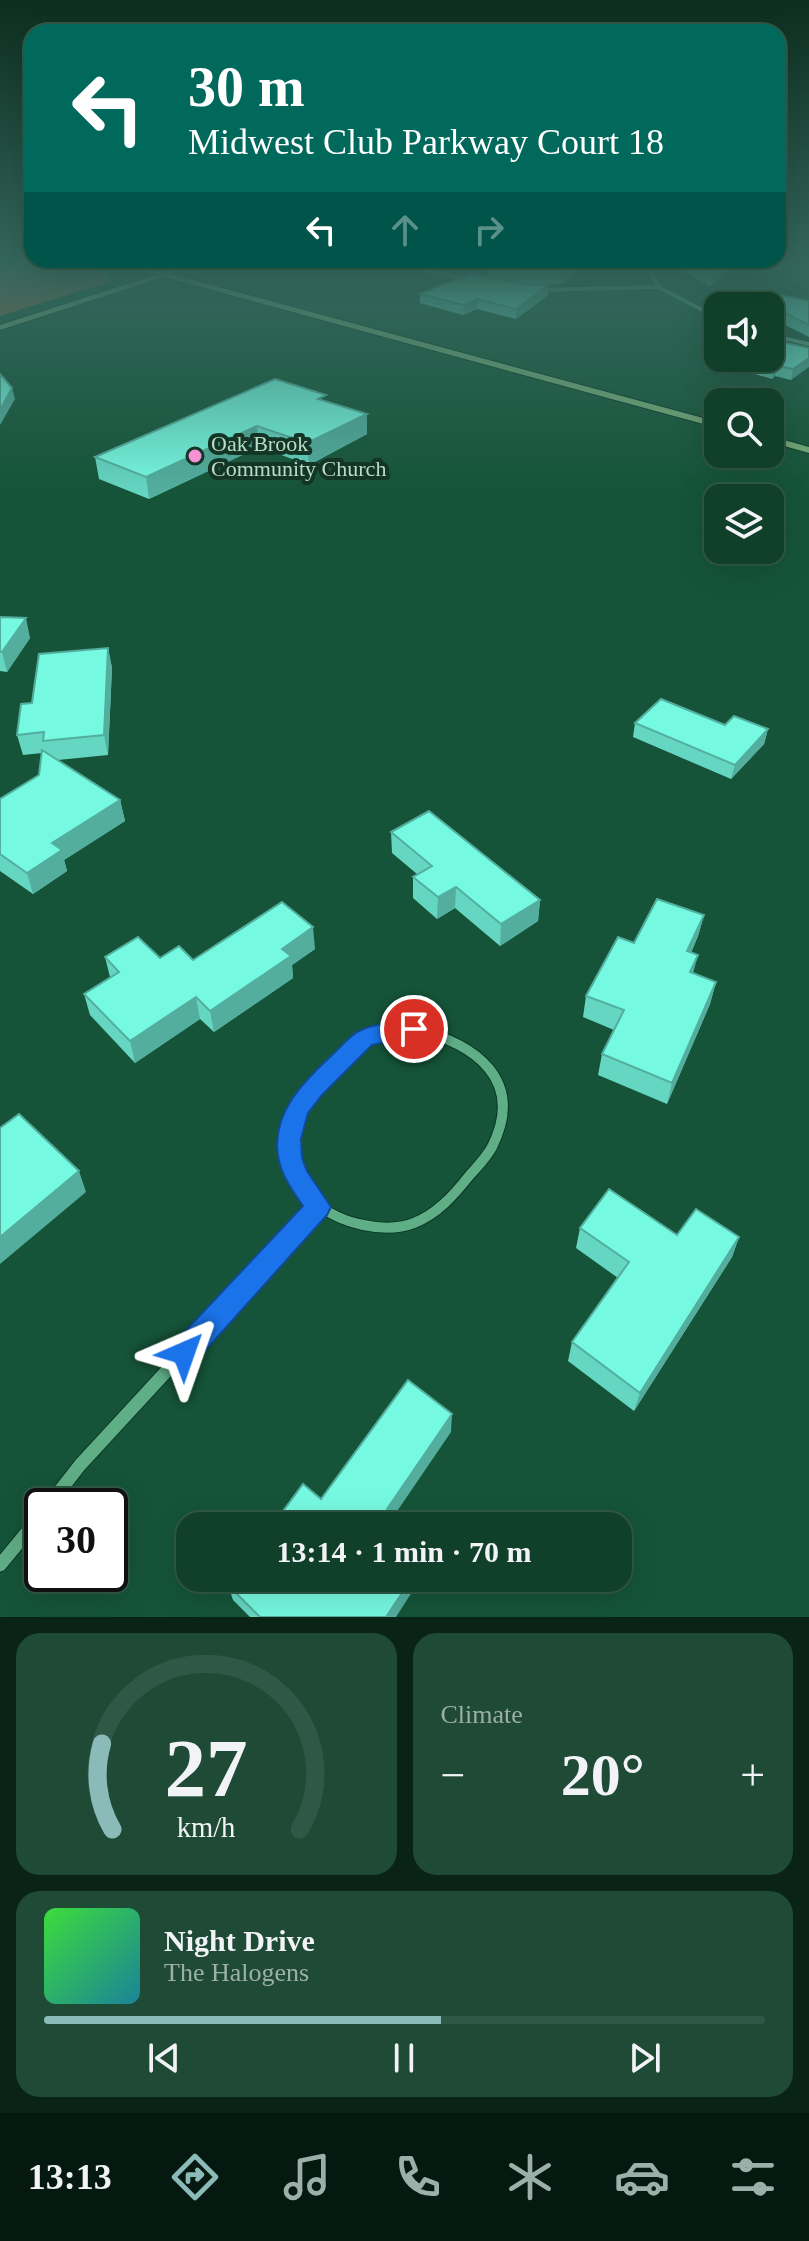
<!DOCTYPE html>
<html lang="en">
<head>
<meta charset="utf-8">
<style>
  :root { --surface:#103f2a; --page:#1e4a36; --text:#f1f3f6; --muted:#9cafa8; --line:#305847; --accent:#8bbbb9 }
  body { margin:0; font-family:"Times New Roman",serif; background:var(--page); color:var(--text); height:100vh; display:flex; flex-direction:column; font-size:30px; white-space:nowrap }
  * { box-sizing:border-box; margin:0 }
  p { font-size:26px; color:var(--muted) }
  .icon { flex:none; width:44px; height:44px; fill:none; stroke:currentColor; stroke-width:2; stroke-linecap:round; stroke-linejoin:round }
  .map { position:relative; height:1617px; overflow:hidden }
  .panel { display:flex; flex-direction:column; gap:16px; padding:16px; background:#092317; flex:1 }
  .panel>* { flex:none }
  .guide { position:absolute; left:24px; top:24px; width:762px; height:244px; border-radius:24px; box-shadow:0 8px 32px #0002,0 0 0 2px var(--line); background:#00695c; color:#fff; overflow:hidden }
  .tools { position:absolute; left:704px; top:292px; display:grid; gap:16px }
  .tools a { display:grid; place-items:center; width:80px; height:80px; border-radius:16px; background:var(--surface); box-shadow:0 8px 32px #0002,0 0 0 2px var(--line); font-size:40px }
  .speed { position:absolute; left:24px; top:1488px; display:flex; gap:16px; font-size:40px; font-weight:700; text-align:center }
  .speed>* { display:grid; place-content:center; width:104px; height:104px; border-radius:50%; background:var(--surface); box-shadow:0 8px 32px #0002,0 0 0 2px var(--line); line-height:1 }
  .speed .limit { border:4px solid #111; border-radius:12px; background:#fff; color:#111 }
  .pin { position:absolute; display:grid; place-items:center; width:68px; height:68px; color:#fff; margin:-34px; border:4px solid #fff; border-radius:50%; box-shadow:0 2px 8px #0007 }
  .me { position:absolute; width:88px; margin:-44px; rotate:43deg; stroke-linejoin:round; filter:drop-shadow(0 0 6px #0008) }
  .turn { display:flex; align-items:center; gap:28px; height:168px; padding:0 32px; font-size:36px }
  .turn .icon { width:104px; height:104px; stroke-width:2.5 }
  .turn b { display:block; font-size:56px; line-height:68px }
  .lanes { display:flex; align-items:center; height:76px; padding:0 32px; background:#0003; justify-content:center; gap:40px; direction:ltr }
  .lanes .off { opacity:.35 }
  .big { font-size:60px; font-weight:700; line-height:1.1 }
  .panel .card { flex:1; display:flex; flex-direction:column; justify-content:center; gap:12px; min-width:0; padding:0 28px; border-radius:24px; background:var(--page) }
  .panel .dial { align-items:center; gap:0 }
  .dial svg { height:208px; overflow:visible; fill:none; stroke:var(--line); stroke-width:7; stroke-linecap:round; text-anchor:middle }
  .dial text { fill:var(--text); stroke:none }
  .song { display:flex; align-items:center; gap:24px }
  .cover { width:96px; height:96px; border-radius:12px; background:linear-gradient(135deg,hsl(120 70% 55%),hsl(190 70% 35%)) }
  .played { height:8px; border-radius:4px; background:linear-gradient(90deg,var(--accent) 55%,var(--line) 55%) }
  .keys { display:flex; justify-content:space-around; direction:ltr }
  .heat { display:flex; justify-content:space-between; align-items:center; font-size:44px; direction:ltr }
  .panel .tiles { flex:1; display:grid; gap:16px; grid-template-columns:1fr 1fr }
  .card:last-child { grid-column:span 2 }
  .trip { position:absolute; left:176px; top:1512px; width:456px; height:80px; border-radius:24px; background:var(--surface); box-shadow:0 8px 32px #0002,0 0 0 2px var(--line); font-weight:700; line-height:80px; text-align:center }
  .tabs { display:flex; height:128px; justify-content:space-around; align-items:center; background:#061911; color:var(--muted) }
  .tabs .icon { width:56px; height:56px }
  .tabs .current { color:var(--accent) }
  .tabs b { font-size:36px; color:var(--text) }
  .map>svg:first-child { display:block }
</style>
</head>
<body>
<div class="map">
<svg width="809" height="1617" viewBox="0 0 809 1617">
  <rect width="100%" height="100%" fill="#155438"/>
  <!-- green -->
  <polygon fill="#a15f48" points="0,267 91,267 107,273 106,278 112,281 0,316"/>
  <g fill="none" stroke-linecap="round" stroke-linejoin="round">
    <defs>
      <g id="street-far2">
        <polyline points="412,267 470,280"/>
        <polyline points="649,267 658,287 718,318"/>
        <polyline points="539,290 658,287"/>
        <polyline points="770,335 809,344"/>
      </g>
      <g id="street-far1">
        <path d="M414,1029C474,1043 526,1079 492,1147C486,1158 477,1167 469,1176C454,1195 437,1214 414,1223C386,1234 339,1224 317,1203C265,1154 298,1102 339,1062C348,1054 356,1044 366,1038C381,1030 398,1030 414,1029Z"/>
        <polyline points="280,1248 318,1207"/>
      </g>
      <g id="street">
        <polyline points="48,1506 80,1465 282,1246"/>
        <polyline points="0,1565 42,1514"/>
      </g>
      <g id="secondary">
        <path d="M132,267C143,267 151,271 161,272C170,272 180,267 190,267L171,274L718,422V428L164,277L0,330V325L155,275Z"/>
        <polygon points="770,436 809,447 809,453 770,442"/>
      </g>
    </defs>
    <!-- street-far2 casing -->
    <use href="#street-far2" stroke="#0a3623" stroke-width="5"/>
    <!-- street-far1 casing -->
    <use href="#street-far1" stroke="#0a3623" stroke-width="12"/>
    <!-- street casing -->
    <use href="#street" stroke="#0a3623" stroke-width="15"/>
    <!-- secondary casing -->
    <use href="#secondary" stroke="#0a3623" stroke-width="2"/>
    <!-- street-far2 -->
    <use href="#street-far2" stroke="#60ae86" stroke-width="4"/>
    <!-- street-far1 -->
    <use href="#street-far1" stroke="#60ae86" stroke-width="10"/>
    <!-- street -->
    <use href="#street" stroke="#60ae86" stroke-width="13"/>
    <!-- secondary -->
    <use href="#secondary" fill="#7db07c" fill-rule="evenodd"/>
  </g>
  <!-- wall -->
  <g fill="#65d6c2">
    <polygon points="487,267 584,267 561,284 529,285 487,277"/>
    <polygon points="682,267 734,267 710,286 681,270"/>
    <polygon points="420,294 548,295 516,319 477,309 463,315 420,303"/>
    <polygon points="754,297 809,301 809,337 770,317 770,306 752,306"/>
    <polygon points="718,327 718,358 770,358 809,348 791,380 775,376 772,379 711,361"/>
    <polygon points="327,401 367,434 309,465 259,447 149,499 99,479 95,457"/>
    <polygon points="0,617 30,638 7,672 0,671"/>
    <polygon points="108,648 112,668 108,755 58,760 120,800 125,821 64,860 67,871 33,894 0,871 0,799 39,775 42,753 23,755 17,735 32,703"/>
    <polygon points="635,723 725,725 768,729 764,744 731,779 633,737"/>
    <polygon points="391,832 540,900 538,921 500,946 455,908 437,919 413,898 413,877 417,874 392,853"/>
    <polygon points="704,915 698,936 691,953 693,974 716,982 710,1004 667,1104 598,1075 602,1054 614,1030 583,1017 586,996 634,943"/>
    <polygon points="315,949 292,965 293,978 214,1032 200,1019 135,1063 90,1015 84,994 110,977 105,957 193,960"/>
    <polygon points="580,1228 739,1237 732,1257 634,1411 568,1361 572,1342 618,1278 576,1248"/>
    <polygon points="228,1585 396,1617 250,1617 233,1600"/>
  </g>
  <!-- shaded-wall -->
  <g fill="#53ae9e">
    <polygon points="572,267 584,267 561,284 562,275"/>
    <polygon points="724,267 734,267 710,286 712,276"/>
    <polygon points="548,285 548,295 516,319 516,309"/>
    <polygon points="477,299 477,309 463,315 464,305"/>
    <polygon points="809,358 809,367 791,380 793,369"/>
    <polygon points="778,366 775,376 772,379 774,368"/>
    <polygon points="12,388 15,399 0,425 0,410"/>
    <polygon points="367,414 367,434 309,465 307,443"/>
    <polygon points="257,426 259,447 149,499 146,477"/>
    <polygon points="26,618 30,638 7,672 2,652"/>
    <polygon points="108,648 112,668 108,755 104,735"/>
    <polygon points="768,729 764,744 731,779 735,765"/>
    <polygon points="120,800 125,821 64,860 67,871 33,894 27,873 52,843"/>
    <polygon points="456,887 455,908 437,919 438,897"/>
    <polygon points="540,900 538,921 500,946 501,924"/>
    <polygon points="704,915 698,936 682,973 687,951"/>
    <polygon points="313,927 315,949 292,965 293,978 214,1032 210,1011 282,949"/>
    <polygon points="698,955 692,977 690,972"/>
    <polygon points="716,982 710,1004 667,1104 672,1083"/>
    <polygon points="196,997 200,1019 135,1063 130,1041"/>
    <polygon points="79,1171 86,1192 0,1264 0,1237"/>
    <polygon points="739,1237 732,1257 634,1411 640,1393"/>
    <polygon points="452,1414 451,1432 387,1526 387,1509"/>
    <polygon points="412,1578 421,1578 396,1617 386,1617"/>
  </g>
  <!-- building -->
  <g fill="#76f9e1" stroke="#53ae9e" stroke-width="2">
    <polygon points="487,267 572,267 562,275 530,275"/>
    <polygon points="694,267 724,267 712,276"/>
    <polygon points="470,274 529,285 548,285 516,309 477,299 464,305 420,294"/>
    <polygon points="756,290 809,301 809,325 754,297"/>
    <polygon points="718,327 718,352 712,350"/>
    <polygon points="770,339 809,348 809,358 793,369 778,366 774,368 741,358 770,358"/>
    <polygon points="0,374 12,388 0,410"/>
    <polygon points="275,379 326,395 318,399 367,414 307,443 257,426 146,477 95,457"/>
    <polygon points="0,617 26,618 2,652 0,652"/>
    <polygon points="108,648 104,735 43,741 44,732 17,735 21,704 32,703 39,654"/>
    <polygon points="661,699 725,725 734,716 768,729 735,765 635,723"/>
    <polygon points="42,750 120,800 52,843 62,850 27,873 0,854 0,799 39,775"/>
    <polygon points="429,811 540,900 501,924 456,887 438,897 413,877 432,866 391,832"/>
    <polygon points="657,899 704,915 687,951 698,955 690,972 716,982 672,1083 602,1054 624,1010 586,996 618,937 634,943"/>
    <polygon points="282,902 313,927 282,949 291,956 210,1011 196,997 130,1041 84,994 119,972 105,957 138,937 160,958 179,946 193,960"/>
    <polygon points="19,1114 79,1171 0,1237 0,1128"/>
    <polygon points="609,1189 677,1235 696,1209 739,1237 640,1393 572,1342 629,1262 580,1228"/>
    <polygon points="408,1380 452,1414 387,1509 406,1526 272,1526 303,1484 321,1499"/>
    <polygon points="233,1578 412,1578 386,1617 260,1617 228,1585"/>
  </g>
  <!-- sky -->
  <linearGradient id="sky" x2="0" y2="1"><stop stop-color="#0c2e1f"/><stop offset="0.54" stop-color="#35675e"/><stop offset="1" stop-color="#35675e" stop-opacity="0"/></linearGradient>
  <rect width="809" height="493" fill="url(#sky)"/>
  <!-- route -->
  <path fill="#1a73e8" stroke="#114b97" stroke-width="2" d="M414,1020L421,1023L425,1029L421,1035L372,1045L322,1095L308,1113L301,1139L302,1158L307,1171L331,1207L327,1215L194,1363L184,1367L174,1363L170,1353L174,1343L303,1206C292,1190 281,1175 278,1156C271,1114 303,1082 331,1056C340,1048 349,1036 359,1031C376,1023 395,1021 414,1020Z"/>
  <!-- markers -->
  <circle fill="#f491d4" stroke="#143525" stroke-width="3" cx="195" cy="456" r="8"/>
  <g text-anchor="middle" stroke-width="8" stroke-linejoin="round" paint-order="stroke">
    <!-- far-poi labels -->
    <g font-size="22" fill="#b7dcc7" stroke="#143525" text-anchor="start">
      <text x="211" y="451">Oak Brook<tspan x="211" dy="25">Community Church</tspan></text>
    </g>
  </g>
</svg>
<div class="tools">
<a><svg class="icon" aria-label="sound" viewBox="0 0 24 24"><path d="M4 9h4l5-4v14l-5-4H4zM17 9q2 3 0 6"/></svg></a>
<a><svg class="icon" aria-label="search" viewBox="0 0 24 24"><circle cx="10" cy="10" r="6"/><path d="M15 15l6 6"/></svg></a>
<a><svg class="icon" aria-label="layers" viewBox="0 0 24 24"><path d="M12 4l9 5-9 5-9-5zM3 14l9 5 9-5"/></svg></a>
</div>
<div class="speed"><div class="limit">30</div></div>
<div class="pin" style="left:414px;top:1029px;background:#d93025"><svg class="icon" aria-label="arrive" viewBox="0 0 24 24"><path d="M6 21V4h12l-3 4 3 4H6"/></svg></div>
<svg class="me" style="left:184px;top:1353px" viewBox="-20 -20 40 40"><path d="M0-17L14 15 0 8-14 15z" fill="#1a73e8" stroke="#fff" stroke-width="4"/></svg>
<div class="trip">13:14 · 1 min · 70 m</div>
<div class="guide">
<div class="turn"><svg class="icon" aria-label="left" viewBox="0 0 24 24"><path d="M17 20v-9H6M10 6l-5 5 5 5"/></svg><div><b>30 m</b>Midwest Club Parkway Court 18</div></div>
<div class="lanes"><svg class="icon" aria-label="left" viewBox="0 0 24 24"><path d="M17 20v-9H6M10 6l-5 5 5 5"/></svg><svg class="icon off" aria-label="ahead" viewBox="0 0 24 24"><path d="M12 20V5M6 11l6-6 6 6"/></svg><svg class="icon off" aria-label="right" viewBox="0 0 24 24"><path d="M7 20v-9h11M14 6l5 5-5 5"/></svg></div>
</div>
</div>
<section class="panel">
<div class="tiles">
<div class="card dial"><svg viewBox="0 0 100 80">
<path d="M14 69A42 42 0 1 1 86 69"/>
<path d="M14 69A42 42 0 0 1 10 36" stroke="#8bbbb9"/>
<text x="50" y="56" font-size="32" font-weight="700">27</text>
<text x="50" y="72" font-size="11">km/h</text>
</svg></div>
<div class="card"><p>Climate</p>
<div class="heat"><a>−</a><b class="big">20°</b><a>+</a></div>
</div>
<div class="card">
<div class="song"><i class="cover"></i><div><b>Night Drive</b><p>The Halogens</p></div></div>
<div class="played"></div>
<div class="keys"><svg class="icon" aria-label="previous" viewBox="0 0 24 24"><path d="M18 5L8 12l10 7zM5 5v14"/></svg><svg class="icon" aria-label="pause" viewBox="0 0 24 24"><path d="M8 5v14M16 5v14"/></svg><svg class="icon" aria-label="next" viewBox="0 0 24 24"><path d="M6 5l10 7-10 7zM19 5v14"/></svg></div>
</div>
</div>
</section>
<nav class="tabs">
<b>13:13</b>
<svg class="icon current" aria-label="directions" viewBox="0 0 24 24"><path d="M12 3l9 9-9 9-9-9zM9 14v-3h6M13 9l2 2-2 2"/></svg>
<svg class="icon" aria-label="music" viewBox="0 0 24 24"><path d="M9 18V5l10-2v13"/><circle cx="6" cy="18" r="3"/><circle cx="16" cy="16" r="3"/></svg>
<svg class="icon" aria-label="phone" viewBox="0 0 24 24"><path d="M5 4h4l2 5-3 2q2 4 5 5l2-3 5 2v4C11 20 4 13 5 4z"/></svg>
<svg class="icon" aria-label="climate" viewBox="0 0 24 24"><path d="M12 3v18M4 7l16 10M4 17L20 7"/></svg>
<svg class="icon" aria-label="car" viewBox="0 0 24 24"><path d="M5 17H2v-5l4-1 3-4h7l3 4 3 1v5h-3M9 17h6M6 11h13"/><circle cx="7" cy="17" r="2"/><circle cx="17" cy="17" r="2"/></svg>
<svg class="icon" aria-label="filters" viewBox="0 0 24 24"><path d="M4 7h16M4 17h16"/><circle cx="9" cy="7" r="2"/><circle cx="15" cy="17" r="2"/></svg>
</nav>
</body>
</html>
